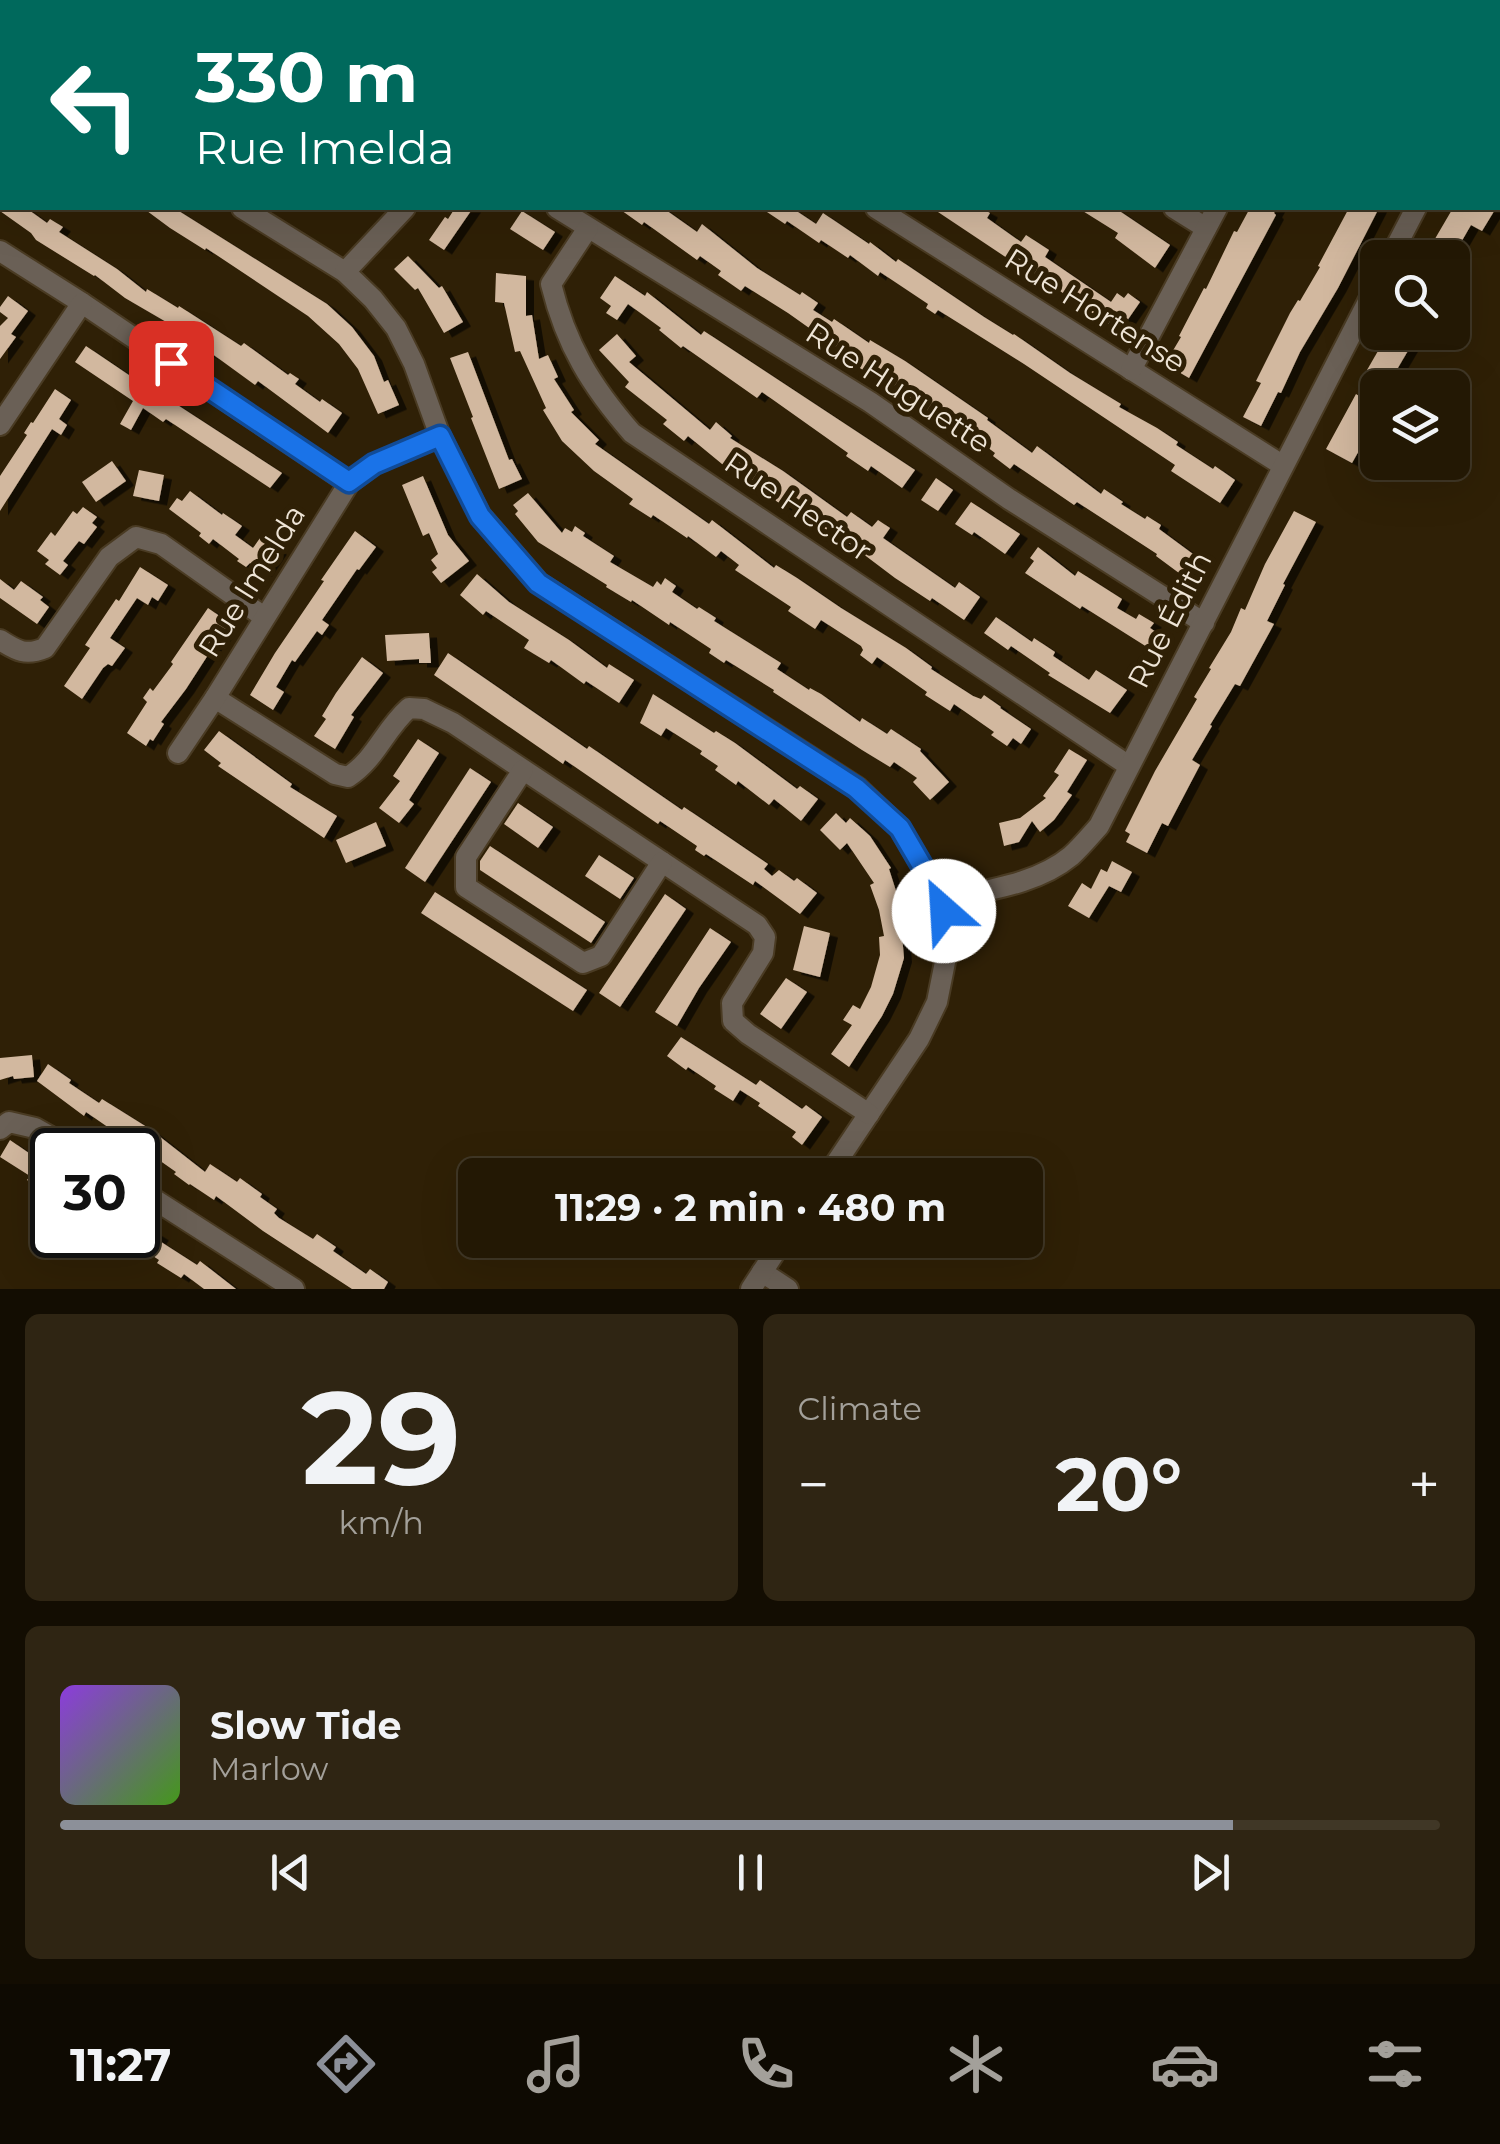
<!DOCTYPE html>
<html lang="en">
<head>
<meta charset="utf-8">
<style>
  :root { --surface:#231804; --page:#2f2513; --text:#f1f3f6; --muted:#a3a09a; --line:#403726; --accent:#8c9099 }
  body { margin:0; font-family:Montserrat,sans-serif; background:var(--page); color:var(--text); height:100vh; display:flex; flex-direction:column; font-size:38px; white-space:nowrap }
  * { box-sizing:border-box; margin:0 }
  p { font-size:32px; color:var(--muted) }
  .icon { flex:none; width:55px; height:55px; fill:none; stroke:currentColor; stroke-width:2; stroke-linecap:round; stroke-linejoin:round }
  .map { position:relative; height:1289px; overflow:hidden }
  .details { display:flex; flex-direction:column; gap:25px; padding:25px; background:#130d02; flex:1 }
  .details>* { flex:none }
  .hud { position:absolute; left:0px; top:0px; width:1500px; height:210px; box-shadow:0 10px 40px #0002,0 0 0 2px var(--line); background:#00695c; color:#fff; overflow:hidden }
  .buttons { position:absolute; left:1360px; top:240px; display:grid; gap:20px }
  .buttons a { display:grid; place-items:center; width:110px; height:110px; border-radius:15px; background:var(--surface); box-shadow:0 10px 40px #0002,0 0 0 2px var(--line); font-size:50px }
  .speed { position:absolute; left:30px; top:1128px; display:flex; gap:20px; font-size:50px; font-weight:700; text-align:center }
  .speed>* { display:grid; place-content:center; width:130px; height:130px; border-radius:50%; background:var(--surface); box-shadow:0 10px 40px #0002,0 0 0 2px var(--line); line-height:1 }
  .speed .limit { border:5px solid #111; border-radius:15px; background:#fff; color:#111 }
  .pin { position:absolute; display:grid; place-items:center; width:85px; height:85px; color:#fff; margin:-42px; border-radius:20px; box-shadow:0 5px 15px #0006 }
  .me { position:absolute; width:110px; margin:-55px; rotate:334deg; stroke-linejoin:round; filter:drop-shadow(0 0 8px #0008) }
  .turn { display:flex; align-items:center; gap:35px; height:210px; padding:0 30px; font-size:45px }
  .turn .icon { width:130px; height:130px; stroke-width:2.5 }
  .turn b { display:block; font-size:70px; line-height:85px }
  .big { font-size:75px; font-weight:700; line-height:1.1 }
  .details .card { flex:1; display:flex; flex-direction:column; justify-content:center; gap:15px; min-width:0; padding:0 35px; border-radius:15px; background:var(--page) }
  .details .dial { align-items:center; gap:0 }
  .dial b { font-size:130px; line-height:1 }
  .song { display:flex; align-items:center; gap:30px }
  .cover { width:120px; height:120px; border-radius:15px; background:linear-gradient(135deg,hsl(270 70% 55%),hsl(100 70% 35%)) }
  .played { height:10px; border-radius:5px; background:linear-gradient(90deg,var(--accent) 85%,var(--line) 85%) }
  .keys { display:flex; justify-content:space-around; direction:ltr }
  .heat { display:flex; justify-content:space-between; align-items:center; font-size:55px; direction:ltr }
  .details .tiles { flex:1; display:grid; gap:25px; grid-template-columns:1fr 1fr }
  .card:last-child { grid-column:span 2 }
  .trip { position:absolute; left:458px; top:1158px; width:585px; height:100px; border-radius:15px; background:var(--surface); box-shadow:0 10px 40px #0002,0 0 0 2px var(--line); font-weight:700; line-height:100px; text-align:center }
  .tabs { display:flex; height:160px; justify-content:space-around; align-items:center; background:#0e0a02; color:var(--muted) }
  .tabs .icon { width:70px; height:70px }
  .tabs .on { color:var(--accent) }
  .tabs b { font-size:45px; color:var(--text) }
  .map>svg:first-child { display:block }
</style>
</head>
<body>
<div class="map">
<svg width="1500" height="1289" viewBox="0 0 1500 1289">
  <defs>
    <filter id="shadow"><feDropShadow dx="8" dy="4.5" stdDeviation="0" flood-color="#0009"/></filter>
  </defs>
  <rect width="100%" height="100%" fill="#2f2006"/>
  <!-- building -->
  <g fill="#d2b89f" filter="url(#shadow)">
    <polygon points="0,208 26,208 47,223 50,219 63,227 59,232 117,269 146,292 147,289 178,308 179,306 241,346 244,343 288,375 290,373 299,379 295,384 320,402 322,399 342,413 328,433 258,381 255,385 211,353 210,355 166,327 168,323 125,298 95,275 94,276 36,240 31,233 0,211"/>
    <polygon points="143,208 174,208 327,304 352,327 374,356 384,382 388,380 399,405 378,414 358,369 339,344 308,316 206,248 205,250 170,228"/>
    <polygon points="455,208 473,208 444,250 429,240 445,217 448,219"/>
    <polygon points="618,208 663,208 697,232 702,224 757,268 800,295 802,292 818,303 813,310 832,322 834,319 869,343 870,340 905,361 988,418 987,420 1032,453 1037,446 1101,494 1104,489 1123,502 1121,504 1145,519 1147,516 1161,525 1159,529 1197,557 1183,576 1156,556 1157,554 1077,502 1074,505 1014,464 1010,469 993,456 995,453 975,438 974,440 947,423 945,425 921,408 922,406 879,374 876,378 855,365 857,362 788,313 745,286 741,291 718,275 721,271 700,256 697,260 644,222 642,225"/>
    <polygon points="761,208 792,208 816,224 823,213 869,244 870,242 896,262 898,259 984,317 1013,335 1014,334 1070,373 1121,404 1119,407 1157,428 1178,442 1176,445 1213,469 1215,466 1235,480 1220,503 1171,471 1175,465 1024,364 938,310 935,314 926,308 928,304 880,272 878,276 850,255 848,258 821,240 819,243 787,221 785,224"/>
    <polygon points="932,208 981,208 990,213 987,218 1021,242 1026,235 1049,250 1045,257 1111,302 1117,293 1124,298 1128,293 1140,302 1122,328 1110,321 1108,324 1025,267 1024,268 1010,260"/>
    <polygon points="1078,208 1115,208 1170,245 1155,268 1115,238 1118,233"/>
    <polygon points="1250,208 1277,208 1274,213 1276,215 1189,378 1165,364 1181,337 1179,336 1204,288 1206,289 1234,231 1237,232"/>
    <polygon points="1349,208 1379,208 1338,288 1300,352 1281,393 1278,392 1261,426 1243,417 1261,383 1256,381 1290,313 1298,300 1300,301 1320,267 1318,266"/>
    <polygon points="1453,208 1496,208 1482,231 1471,225 1452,258 1444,258 1429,249"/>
    <polygon points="522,211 555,232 543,250 510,229"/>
    <polygon points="408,256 439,288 442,286 463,322 444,333 418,288 415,290 394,269"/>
    <polygon points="496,273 526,276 526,316 532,315 539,359 548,355 558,377 554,379 574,410 571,412 599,440 595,444 709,524 712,520 774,568 776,565 797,578 841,608 906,648 932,667 931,669 973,696 981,699 984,695 1001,707 1000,708 1031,729 1021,744 1013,738 1007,746 991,735 994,732 954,704 950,711 925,695 927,692 877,657 872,664 860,655 863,650 861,646 821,620 815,629 788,611 791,607 735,570 739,565 721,551 716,557 688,536 687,538 653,515 651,518 629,504 633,499 594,471 562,441 543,410 546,408 520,351 515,352 504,303 495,302"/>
    <polygon points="615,276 645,296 647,292 701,335 704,331 915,470 902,488 871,466 868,471 846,456 848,453 762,392 757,398 683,346 681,348 659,330 661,328 628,304 617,320 606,313 611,306 600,298"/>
    <polygon points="8,296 28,311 11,334 16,337 0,359 0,326 8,318 0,312 0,307"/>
    <polygon points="1389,332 1419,332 1389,383 1367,370"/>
    <polygon points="617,334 636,356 629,362 710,430 716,422 732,436 730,438 783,471 847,517 851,512 872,527 878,520 890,528 883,538 955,588 959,582 980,597 964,620 932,598 930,601 895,578 846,541 843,545 833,537 834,535 788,504 785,507 722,464 688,436 684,441 663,424 667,420 625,387 629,382 599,350"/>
    <polygon points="86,346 151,390 153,386 176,404 282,473 270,488 166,419 163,422 143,408 131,430 120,424 133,401 75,362"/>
    <polygon points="468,352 509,460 512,459 522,479 499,489 471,418 473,417 450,358"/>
    <polygon points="55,389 71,400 59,419 67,425 61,435 52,429 0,511 0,476 27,435 24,433 31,422 33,423"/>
    <polygon points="1356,394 1378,408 1378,413 1362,438 1365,440 1352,463 1326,449"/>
    <polygon points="112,461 126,481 96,502 82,482"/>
    <polygon points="139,470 164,475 159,501 133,496"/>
    <polygon points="423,476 448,535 469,561 441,583 432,572 437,568 431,560 438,554 429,533 423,536 402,485"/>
    <polygon points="936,478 953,490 938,511 921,500"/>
    <polygon points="190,491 222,515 223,513 242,526 235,535 253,548 260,538 279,550 264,572 250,563 246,567 237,561 239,559 213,539 209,544 199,536 201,533 169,509 177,498 182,501"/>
    <polygon points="528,493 562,533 565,528 572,532 575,526 585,533 583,536 614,556 610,562 653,587 657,581 661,585 665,578 676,586 672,592 697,609 699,607 716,618 714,621 781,663 777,669 809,690 810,688 821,694 860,722 862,718 887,734 891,729 921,749 920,751 949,782 930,800 913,782 917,778 894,762 890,767 862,750 773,692 774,690 726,660 724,663 709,653 711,649 670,622 669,625 632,600 631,602 606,587 607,585 538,542 515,514 518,511 513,505"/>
    <polygon points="971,502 1020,534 1005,554 974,532 972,535 955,524"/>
    <polygon points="83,507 97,517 92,523 97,527 84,544 79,541 63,561 68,565 60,575 45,564 49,560 37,551 51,532 55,536 73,511 77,514"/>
    <polygon points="1294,511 1316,522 1283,584 1285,585 1267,621 1274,624 1240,686 1235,684 1210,725 1212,726 1192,760 1200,765 1168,826 1162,823 1147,853 1126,842 1130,834 1125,831 1155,771 1197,699 1194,697 1211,669 1209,668 1231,632 1241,608 1245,610 1265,564"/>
    <polygon points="355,531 376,547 359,570 357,569 322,620 329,625 322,635 317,631 295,662 292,660 276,687 284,692 273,710 250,695 275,653 324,581 321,580"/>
    <polygon points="1038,547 1075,576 1078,571 1122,599 1117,608 1136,619 1139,614 1154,623 1150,628 1156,632 1147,647 1082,606 1080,609 1025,573 1034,561 1030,558"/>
    <polygon points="140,567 168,585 158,601 152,597 148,605 137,598 110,638 125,648 112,666 108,664 103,668 82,699 64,686 90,648 85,645 116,599 119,601"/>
    <polygon points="477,574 509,602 569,640 607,668 609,664 634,680 619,703 586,681 584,684 551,660 549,663 524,648 529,640 486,611 483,615 460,595"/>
    <polygon points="0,579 14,590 21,581 43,597 40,600 49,607 37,624 0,598"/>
    <polygon points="208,608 231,624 221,639 219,638 186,689 161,722 164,724 153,741 150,739 146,746 127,733 147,702 143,698 150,688 153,691 173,664 171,662"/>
    <polygon points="996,617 1032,642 1034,638 1055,652 1053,656 1089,680 1096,670 1127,690 1110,713 1048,675 1050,673 1011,646 1008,650 984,633"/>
    <polygon points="429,633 431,663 419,663 419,659 387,661 385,635"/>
    <polygon points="448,653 587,749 589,746 682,810 684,807 721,832 768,864 764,869 772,876 779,870 794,881 797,878 817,893 800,914 755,881 753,885 706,854 704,856 695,850 697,846 660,821 658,824 565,760 563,764 434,675"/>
    <polygon points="362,657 383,673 351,715 354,717 335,749 314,736 326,719 322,716 336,693"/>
    <polygon points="653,694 714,733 716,731 735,743 797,789 800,786 818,799 801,821 774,799 769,805 738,781 736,785 715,770 718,766 700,754 702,751 666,728 661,736 640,723"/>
    <polygon points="219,731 292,784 290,787 337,816 324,838 218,766 221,763 204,750"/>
    <polygon points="418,739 439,753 409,800 414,804 399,823 379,808 400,781 393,776"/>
    <polygon points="1069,749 1087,760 1067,792 1072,795 1054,820 1040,832 1032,821 1019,842 1004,846 999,823 1020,818 1046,798 1043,796 1059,775 1054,772"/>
    <polygon points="470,768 491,782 425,882 405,868"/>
    <polygon points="518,803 553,827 538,848 504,824"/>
    <polygon points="836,813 846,823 850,818 870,836 891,868 889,869 897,894 896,894 903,923 901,923 904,958 893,994 882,1016 849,1067 831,1054 852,1025 843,1020 853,1005 860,1009 871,987 880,955 879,937 884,936 879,910 870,885 874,883 847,843 840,850 820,830"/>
    <polygon points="376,822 386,846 346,863 336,840"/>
    <polygon points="490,846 605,922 591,943 480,870 480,861"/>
    <polygon points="599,855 634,878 620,899 585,876"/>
    <polygon points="1112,861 1132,872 1121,892 1109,886 1089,918 1068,906 1082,883 1091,889 1101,869 1107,872"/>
    <polygon points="435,892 587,990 573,1011 421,913"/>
    <polygon points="665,894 686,909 620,1007 599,993"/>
    <polygon points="804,926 830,933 820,977 793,970"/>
    <polygon points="710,928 731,942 699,988 677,1026 655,1012"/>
    <polygon points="786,978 807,992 781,1029 760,1014"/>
    <polygon points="681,1037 756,1085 760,1080 802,1109 806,1105 822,1117 802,1145 792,1137 796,1132 758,1106 760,1103 740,1090 733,1101 714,1089 716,1086 688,1067 686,1070 667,1056"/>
    <polygon points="32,1055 34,1077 14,1079 13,1076 0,1080 0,1058"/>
    <polygon points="48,1064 71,1080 69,1083 99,1103 102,1099 150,1129 205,1172 210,1164 237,1182 240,1178 262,1194 260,1197 277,1209 274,1213 279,1218 313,1239 317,1234 336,1247 333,1251 366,1274 370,1269 388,1282 384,1289 352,1289 263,1231 216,1196 214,1200 190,1184 189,1185 174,1174 176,1172 139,1146 138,1148 86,1112 84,1116 37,1081"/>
    <polygon points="10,1140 52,1169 52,1184 46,1193 27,1180 30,1176 0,1157"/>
    <polygon points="145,1226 161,1236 158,1240 197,1265 200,1261 236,1289 204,1289 184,1274 181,1278 157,1263 159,1260 121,1235 140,1235"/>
  </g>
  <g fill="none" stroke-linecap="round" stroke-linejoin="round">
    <defs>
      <g id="minor">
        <polyline points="861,0 863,2"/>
        <polyline points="171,2 172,0"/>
        <polyline points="364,2 366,0"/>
        <polyline points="592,2 595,0"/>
        <polyline points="1142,2 1144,0"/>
        <polyline points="1326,2 1328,0"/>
        <polyline points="1498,53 1500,48"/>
        <polyline points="0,54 2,56"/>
        <polyline points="242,208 345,272 373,299 396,328 414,364 440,436 480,515 539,583 857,787 900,828 942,900 949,942 937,1002 919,1039 828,1175"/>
        <polyline points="557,208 870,402 1009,499 1204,623"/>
        <polyline points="876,208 1282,465"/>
        <polyline points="1174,208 1206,228"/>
        <path d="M588,228L551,284C566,345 591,386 632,433L1129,766"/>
        <polyline points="0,251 82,303 349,483"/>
        <polyline points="1390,258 1416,208"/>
        <polyline points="345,272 405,208"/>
        <polyline points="1131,370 1217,208"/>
        <polyline points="0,425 82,303"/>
        <path d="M0,640C17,651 26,656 45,648L109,557L136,537L161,544L264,617"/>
        <path d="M215,698L335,774L348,777C376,759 384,730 409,708L424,709L453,723L757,925L765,937L763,953L732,1003L733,1021L748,1034L869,1114"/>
        <polyline points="178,753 215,698 349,483 374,464 440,436"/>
        <polyline points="523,770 466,857 466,887 583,963 601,956 662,862"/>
        <path d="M942,900C985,890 1036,885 1071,856C1081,847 1090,836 1099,826L1378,282"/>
        <polyline points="0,1129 9,1122 35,1128 74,1150"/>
        <polyline points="138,1189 294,1289"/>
        <polyline points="762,1272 788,1289"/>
        <polyline points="751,1289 783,1240"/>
      </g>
    </defs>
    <!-- minor casing -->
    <use href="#minor" stroke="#4a3b23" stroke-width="24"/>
    <!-- minor -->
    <use href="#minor" stroke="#6a6056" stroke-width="20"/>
  </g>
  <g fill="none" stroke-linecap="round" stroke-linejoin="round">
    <defs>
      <polyline id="route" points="171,363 349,482 374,464 440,436 480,516 538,583 856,788 900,828 942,900 944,911"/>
    </defs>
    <!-- route casing -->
    <use href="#route" stroke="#114b97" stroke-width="25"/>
    <!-- route -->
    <use href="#route" stroke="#1a73e8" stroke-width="18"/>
  </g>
  <g text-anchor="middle" stroke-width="10" stroke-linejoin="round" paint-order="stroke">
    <!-- street labels -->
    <g font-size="30" fill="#eee4d6" stroke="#2f2006">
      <text transform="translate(1095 311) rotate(32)" y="10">Rue Hortense</text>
      <text transform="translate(898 388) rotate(33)" y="10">Rue Huguette</text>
      <text transform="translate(798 507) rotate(34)" y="10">Rue Hector</text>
      <text transform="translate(252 581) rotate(-58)" y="10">Rue Imelda</text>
      <text transform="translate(1170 620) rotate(-63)" y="10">Rue Édith</text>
    </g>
  </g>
</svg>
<div class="buttons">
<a><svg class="icon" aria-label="search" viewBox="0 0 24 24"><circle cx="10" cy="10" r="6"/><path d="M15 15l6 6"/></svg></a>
<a><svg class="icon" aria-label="layers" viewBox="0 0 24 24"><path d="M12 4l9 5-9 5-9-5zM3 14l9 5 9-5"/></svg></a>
</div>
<div class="speed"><div class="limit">30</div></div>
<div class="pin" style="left:171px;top:363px;background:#d93025"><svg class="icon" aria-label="arrive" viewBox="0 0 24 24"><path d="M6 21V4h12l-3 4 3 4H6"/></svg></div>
<svg class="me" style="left:944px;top:911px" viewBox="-20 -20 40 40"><circle r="19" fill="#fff"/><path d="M0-13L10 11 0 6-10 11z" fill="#1a73e8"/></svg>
<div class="trip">11:29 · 2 min · 480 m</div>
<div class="hud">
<div class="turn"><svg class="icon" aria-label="left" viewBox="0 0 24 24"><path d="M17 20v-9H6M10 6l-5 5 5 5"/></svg><div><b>330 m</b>Rue Imelda</div></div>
</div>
</div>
<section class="details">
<div class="tiles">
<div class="card dial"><b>29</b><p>km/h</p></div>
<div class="card"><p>Climate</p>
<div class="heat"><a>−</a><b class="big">20°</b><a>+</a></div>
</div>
<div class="card">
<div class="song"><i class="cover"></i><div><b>Slow Tide</b><p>Marlow</p></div></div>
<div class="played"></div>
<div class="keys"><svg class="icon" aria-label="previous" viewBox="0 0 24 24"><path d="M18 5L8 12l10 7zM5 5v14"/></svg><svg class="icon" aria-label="pause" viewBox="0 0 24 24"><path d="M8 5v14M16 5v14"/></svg><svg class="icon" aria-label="next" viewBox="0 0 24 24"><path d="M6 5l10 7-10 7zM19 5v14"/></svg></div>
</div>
</div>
</section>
<nav class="tabs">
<b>11:27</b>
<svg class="icon on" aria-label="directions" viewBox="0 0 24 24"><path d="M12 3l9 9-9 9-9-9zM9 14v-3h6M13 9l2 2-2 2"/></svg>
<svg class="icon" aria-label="music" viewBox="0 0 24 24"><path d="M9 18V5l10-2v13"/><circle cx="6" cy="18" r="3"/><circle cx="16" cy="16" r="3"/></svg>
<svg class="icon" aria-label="phone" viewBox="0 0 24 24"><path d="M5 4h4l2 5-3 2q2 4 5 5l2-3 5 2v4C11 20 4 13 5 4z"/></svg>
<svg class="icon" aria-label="climate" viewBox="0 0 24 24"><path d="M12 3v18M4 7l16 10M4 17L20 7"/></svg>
<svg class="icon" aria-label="car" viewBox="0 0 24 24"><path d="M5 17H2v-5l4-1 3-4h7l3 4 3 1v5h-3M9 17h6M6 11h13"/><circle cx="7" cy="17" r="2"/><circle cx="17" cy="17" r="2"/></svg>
<svg class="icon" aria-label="filters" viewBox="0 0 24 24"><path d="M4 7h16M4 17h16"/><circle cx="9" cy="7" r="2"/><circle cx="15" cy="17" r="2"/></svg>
</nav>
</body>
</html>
